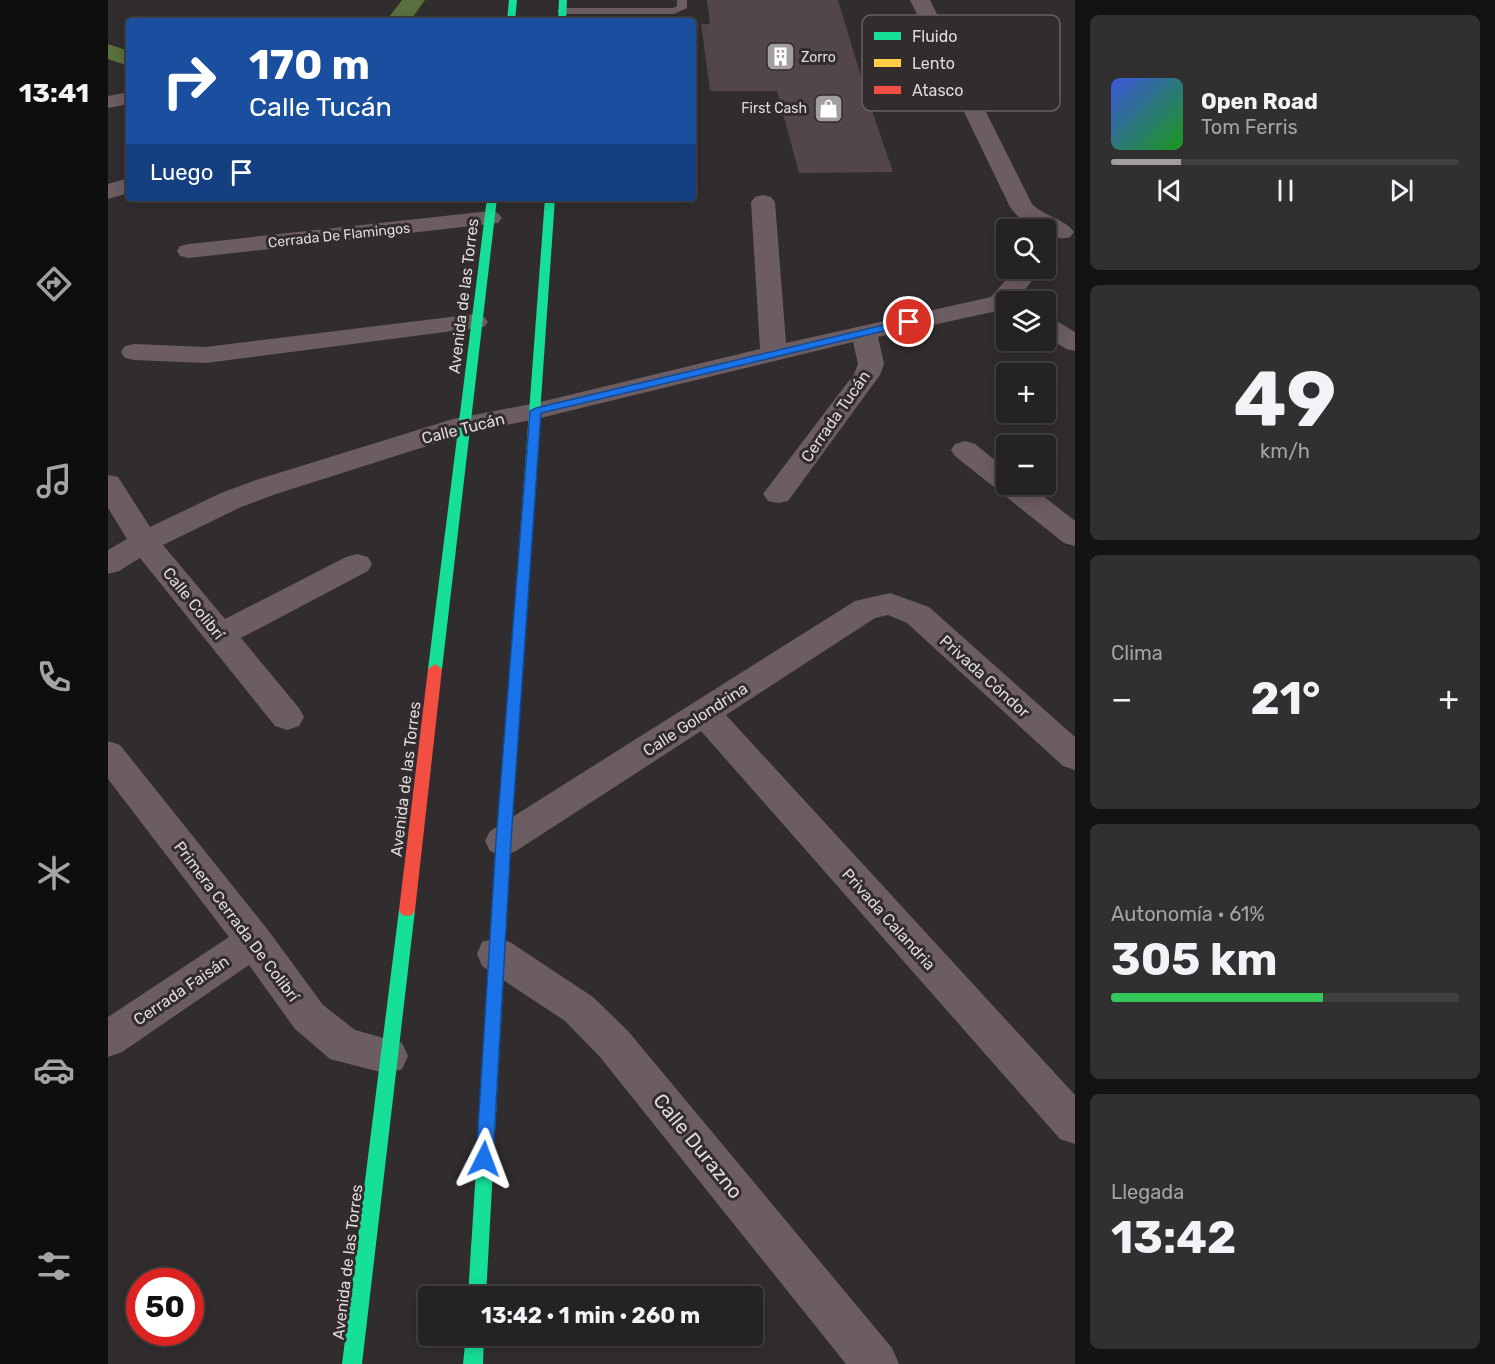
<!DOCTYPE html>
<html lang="es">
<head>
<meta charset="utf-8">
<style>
  :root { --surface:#252223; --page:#312f30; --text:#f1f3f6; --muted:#a3a4a6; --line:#423f41; --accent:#a29e9f }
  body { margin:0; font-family:Rubik,sans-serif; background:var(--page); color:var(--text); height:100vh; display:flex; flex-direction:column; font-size:22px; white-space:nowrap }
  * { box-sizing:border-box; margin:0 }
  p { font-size:20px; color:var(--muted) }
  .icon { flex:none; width:33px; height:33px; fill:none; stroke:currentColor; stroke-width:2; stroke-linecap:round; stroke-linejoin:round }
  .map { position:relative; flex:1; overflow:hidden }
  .panel { display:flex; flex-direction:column; gap:15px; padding:15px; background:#141313; width:420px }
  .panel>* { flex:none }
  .banner { position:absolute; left:18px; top:18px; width:570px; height:183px; border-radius:6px; box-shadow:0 3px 15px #0003,0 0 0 2px var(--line); background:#1a4fa0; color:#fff; overflow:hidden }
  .fabs { position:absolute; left:888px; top:219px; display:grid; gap:12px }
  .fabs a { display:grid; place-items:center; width:60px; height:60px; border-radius:6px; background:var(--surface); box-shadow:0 3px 15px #0003,0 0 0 2px var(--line); font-size:30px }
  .speed { position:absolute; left:18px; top:1268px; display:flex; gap:12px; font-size:30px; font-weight:700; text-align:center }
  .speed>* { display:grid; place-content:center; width:78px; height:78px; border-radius:50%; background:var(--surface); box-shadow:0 3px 15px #0003,0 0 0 2px var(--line); line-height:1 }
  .speed .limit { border:9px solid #d22; background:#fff; color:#111 }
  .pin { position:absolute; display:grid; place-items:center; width:51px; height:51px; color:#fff; margin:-26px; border:3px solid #fff; border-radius:50%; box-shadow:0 2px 6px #0007 }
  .me { position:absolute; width:66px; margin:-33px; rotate:3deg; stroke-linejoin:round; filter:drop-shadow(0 0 4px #0008) }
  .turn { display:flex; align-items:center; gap:21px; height:126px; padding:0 24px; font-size:27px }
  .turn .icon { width:78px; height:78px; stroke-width:2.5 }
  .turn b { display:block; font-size:42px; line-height:51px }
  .then { display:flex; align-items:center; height:57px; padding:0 24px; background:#0003; gap:12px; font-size:22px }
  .big { font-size:45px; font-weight:700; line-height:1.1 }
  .panel .tile { flex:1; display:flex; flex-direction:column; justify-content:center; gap:9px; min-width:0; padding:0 21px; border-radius:9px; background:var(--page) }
  .panel .dial { align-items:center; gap:0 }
  .dial b { font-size:78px; line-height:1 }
  .song { display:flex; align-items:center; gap:18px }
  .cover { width:72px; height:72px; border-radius:9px; background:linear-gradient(135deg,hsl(230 70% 55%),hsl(120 70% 35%)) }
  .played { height:6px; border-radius:3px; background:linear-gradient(90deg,var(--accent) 20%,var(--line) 20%) }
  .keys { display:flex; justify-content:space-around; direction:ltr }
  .heat { display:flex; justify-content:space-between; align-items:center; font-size:33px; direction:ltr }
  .charge { height:9px; border-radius:4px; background:linear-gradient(90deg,#34c759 61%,var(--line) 0) }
  .trip { position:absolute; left:310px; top:1286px; width:345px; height:60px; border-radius:6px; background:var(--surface); box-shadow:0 3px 15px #0003,0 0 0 2px var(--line); font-weight:700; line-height:60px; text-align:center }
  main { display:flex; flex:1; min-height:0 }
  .dock { display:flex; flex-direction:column; width:108px; justify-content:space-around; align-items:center; background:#0f0e0e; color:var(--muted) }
  .dock .icon { width:42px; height:42px }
  .dock .active { color:var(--accent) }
  .dock b { font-size:27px; color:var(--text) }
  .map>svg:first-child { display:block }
</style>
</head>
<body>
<main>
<nav class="dock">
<b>13:41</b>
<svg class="icon active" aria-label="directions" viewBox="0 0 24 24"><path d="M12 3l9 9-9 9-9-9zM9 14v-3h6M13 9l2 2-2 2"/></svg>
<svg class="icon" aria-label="music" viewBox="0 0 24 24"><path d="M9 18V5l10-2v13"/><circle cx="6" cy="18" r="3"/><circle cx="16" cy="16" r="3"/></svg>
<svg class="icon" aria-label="phone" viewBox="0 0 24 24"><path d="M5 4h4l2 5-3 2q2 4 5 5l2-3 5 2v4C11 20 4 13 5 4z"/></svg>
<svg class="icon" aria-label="climate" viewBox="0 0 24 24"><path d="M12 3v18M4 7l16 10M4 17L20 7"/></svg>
<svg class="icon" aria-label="car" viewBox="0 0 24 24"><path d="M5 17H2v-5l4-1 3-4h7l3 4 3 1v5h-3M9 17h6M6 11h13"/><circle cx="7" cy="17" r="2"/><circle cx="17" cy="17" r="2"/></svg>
<svg class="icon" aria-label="filters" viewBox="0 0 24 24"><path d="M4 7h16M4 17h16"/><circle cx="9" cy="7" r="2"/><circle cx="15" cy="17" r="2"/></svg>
</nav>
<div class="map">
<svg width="967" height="1364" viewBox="0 0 967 1364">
  <rect width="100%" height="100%" fill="#312d2f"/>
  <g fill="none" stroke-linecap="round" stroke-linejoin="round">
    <!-- canal -->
    <g fill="#5a713e" fill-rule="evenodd">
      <polygon points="294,0 317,0 302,21 278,21"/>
      <polygon points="0,44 21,51 21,66 0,59"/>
    </g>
  </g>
  <!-- building -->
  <polygon fill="#52464b" points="599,0 730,0 757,90 785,172 691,173 669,91 602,91 593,24 602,24"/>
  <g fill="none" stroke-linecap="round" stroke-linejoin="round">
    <!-- lane -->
    <polygon fill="#6c5d63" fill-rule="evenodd" points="569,0 579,0 579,8 566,14 454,14 449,11 454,8 565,8 569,6"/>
    <!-- street -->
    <g fill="#6c5d63" fill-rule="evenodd">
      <path d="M802,0H822L924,204C936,216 957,219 966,232L962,237C952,240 947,238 938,233V230C923,230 910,218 902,207Z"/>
      <polygon points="21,92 21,104 0,108 0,96"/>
      <polygon points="21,178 21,193 0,199 0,184"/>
      <polygon points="655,195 663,197 667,202 678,343 883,297 908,268 934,268 907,302 898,302 898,309 770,337 776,364 772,375 680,501 670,503 660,501 655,494 746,374 750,364 745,342 428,419 360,433 168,494 133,507 55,545 117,619 238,557 249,554 260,557 264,564 260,571 133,638 191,708 196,717 191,726 179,730 167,726 32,558 11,571 0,574 0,550 19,539 0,508 0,475 10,477 42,527 113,493 148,480 345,419 428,403 652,349 643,202 647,197"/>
      <polygon points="382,211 390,213 394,218 390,223 81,258 72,256 69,251 72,246 81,244"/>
      <polygon points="367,314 376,317 380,322 376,327 98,363 26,360 17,358 13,352 17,346 26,344 98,347"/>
      <polygon points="938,317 947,320 967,332 967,351 958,349 938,336"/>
      <polygon points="857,441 867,444 898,469 898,484 920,484 967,521 967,546 956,543 847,456 843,450 847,444"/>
      <polygon points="782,593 821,607 967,737 967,770 955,766 799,623 780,615 767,618 618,715 967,1095 967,1144 952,1139 593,731 408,851 395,856 382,851 377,841 382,831 747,601"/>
      <polygon points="0,741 12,745 160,930 215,1005 247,1030 294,1043 300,1056 294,1069 280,1074 222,1059 187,1029 141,965 14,1052 0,1057 0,1017 121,937 0,779"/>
      <polygon points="388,938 402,942 485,997 520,1031 784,1348 791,1364 738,1364 492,1057 457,1021 374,966 369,954 374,942"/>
    </g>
    <!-- fast -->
    <g fill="#16e098" fill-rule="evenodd">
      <polygon points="401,0 409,0 407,21 399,21"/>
      <polygon points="451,0 459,0 458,21 450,21"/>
      <polygon points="379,198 389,198 334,669 327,674 320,669"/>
      <polygon points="437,198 447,198 420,587 414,591 408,587"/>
      <polygon points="398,800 403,802 405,806 378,1296 360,1296 391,806 393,802"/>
      <polygon points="299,904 304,905 307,910 254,1364 234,1364 291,910 294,905"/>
      <polygon points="358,1335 376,1335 375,1364 355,1364"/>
    </g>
    <!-- slow -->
    <polygon fill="#ffcf43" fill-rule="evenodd" points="414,583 420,587 405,806 403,810 393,810 391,806 408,587"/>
    <!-- jam -->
    <polygon fill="#f24e42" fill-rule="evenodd" points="327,664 334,669 307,910 304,915 299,916 294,915 291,910 320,669"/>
  </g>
  <!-- route -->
  <polygon fill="#1a73e8" stroke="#114b97" stroke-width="1.5" points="801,319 805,320 805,324 433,413 403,841 385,1159 383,1165 376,1168 370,1165 368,1159 388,841 422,411 428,408"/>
  <!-- icons -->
  <defs>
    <symbol id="building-square" viewBox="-11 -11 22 22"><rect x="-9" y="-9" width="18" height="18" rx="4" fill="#a29e9f" stroke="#322c2e"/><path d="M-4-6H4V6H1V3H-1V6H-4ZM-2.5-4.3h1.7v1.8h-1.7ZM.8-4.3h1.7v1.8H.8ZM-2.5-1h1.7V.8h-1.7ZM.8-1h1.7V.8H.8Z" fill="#fff"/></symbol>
    <symbol id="shop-square" viewBox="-11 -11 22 22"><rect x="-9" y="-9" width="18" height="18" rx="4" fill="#a29e9f" stroke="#322c2e"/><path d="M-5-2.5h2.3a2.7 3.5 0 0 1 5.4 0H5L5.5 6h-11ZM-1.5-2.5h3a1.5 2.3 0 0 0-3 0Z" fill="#fff"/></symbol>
  </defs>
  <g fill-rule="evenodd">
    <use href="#building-square" x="656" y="40" width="33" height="33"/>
    <use href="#shop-square" x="704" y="92" width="33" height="33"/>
  </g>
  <g text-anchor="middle" stroke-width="6" stroke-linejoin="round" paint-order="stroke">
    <!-- far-poi labels -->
    <g font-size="14" fill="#dfdbdc" stroke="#322c2e" text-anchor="start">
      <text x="693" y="62">Zorro</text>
      <text x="699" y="113" text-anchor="end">First Cash</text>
    </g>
    <!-- far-street labels -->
    <g font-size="14" fill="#dfdbdc" stroke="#322c2e">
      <text transform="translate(231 235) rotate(-6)" y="5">Cerrada De Flamingos</text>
    </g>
    <!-- street labels -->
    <g font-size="16" fill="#dfdbdc" stroke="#322c2e">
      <text transform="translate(355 296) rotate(-83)" y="6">Avenida de las Torres</text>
      <text transform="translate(727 416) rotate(-55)" y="6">Cerrada Tucán</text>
      <text transform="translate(355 428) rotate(-14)" y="6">Calle Tucán</text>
      <text transform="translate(86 603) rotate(51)" y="6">Calle Colibrí</text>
      <text transform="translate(877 676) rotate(42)" y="6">Privada Cóndor</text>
      <text transform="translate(587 719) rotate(-33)" y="6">Calle Golondrina</text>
      <text transform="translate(297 779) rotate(-83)" y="6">Avenida de las Torres</text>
      <text transform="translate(781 919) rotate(48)" y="6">Privada Calandria</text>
      <text transform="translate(129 921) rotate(53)" y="6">Primera Cerrada De Colibrí</text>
      <text transform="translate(73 990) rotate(-34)" y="6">Cerrada Faisán</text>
      <text transform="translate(239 1262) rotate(-83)" y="6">Avenida de las Torres</text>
    </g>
    <!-- near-street labels -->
    <g font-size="20" fill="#dfdbdc" stroke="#322c2e">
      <text transform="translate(590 1146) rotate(51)" y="7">Calle Durazno</text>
    </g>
  </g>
  <!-- legend -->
  <rect x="754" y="15" width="198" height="96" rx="9" fill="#322c2e" stroke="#666162" stroke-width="1.5"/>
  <rect x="766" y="32" width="27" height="8" fill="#16e098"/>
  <rect x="766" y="59" width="27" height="8" fill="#ffcf43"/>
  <rect x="766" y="86" width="27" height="8" fill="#f24e42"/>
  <g font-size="16" fill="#dfdbdc">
    <text x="804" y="42">Fluido</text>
    <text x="804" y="69">Lento</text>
    <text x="804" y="96">Atasco</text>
  </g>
</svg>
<div class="fabs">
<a><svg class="icon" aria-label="search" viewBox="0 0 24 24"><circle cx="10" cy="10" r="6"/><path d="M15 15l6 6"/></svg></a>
<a><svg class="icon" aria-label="layers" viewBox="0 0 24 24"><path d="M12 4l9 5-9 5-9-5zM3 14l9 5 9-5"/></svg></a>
<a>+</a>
<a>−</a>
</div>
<div class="speed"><div class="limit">50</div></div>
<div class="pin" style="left:801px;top:322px;background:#d93025"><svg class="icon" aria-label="arrive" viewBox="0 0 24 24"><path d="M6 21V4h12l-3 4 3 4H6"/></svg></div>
<svg class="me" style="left:376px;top:1159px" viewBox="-20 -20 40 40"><path d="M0-17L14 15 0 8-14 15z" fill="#1a73e8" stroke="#fff" stroke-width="4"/></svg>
<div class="trip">13:42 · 1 min · 260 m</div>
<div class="banner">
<div class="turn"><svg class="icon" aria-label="right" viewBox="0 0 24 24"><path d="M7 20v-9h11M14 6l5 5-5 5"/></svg><div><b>170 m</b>Calle Tucán</div></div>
<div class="then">Luego<svg class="icon" aria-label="arrive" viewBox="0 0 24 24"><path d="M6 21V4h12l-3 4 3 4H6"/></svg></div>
</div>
</div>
<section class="panel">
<div class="tile">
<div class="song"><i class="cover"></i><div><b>Open Road</b><p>Tom Ferris</p></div></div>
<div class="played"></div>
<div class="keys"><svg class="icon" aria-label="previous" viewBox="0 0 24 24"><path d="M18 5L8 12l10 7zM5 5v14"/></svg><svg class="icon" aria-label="pause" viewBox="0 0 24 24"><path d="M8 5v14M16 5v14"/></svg><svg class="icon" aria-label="next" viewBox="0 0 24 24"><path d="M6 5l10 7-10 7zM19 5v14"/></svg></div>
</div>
<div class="tile dial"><b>49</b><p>km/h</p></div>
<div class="tile"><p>Clima</p>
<div class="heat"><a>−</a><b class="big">21°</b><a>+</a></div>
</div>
<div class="tile"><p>Autonomía · 61%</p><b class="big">305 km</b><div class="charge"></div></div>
<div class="tile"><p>Llegada</p><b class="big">13:42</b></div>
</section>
</main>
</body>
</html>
